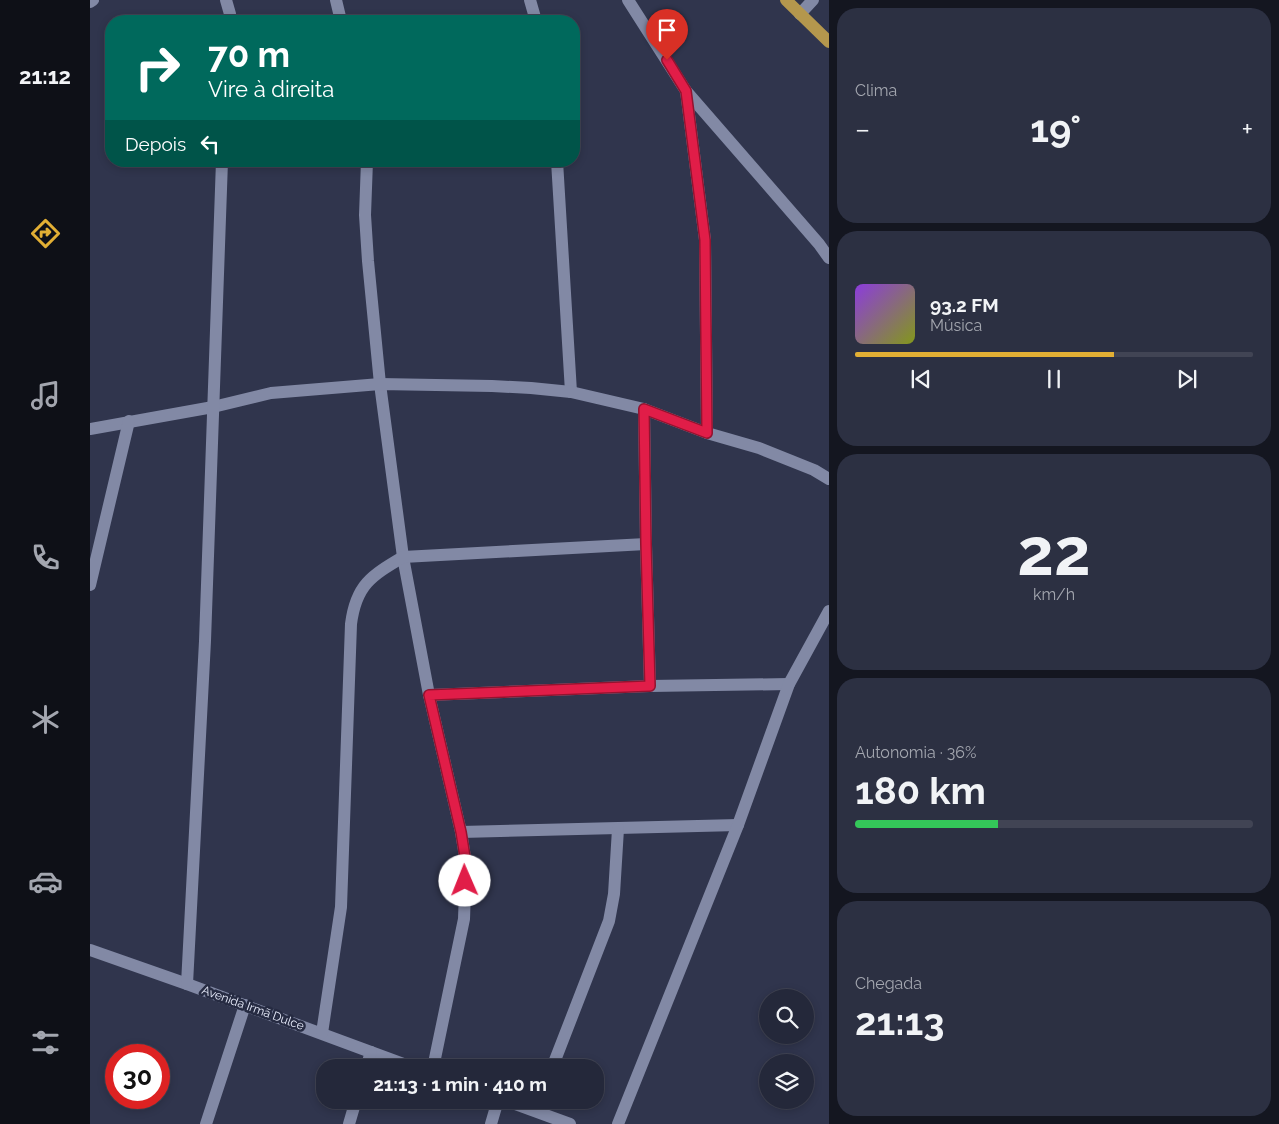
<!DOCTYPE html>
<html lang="pt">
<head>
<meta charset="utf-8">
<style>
  :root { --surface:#24283a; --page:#2c3042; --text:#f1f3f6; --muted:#a3a6af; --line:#414454; --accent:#e2af34 }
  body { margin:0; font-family:Raleway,sans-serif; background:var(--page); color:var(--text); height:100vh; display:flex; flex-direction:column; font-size:19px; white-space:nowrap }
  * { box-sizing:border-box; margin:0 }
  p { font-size:16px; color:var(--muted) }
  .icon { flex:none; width:28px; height:28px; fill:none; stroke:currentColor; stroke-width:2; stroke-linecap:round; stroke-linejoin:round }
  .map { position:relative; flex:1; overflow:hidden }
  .sheet { display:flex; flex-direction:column; gap:8px; padding:8px; background:#141620; width:450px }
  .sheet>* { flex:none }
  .top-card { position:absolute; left:15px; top:15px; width:475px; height:152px; border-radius:20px; box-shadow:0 2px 8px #0003,0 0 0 1px var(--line); background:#00695c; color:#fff; overflow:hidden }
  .fabs { position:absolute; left:669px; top:989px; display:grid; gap:10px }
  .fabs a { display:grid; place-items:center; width:55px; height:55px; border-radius:50%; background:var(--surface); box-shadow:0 2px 8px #0003,0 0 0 1px var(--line); font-size:25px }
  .speed { position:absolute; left:15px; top:1044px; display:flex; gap:10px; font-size:25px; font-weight:700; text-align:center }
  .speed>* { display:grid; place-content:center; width:65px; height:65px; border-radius:50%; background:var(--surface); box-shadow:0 2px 8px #0003,0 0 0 1px var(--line); line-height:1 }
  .speed .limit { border:8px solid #d22; background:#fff; color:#111 }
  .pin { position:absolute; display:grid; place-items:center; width:42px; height:42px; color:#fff; margin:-51px -21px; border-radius:50% 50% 50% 0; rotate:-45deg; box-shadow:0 0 5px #0007 }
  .pin .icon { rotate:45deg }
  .me { position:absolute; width:55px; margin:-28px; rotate:359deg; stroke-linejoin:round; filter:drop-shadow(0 0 4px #0008) }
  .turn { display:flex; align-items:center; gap:18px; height:105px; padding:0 20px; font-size:22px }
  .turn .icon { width:65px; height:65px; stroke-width:2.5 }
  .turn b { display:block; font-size:35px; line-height:42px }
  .then { display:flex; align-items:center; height:48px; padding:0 20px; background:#0003; gap:10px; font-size:19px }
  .big { font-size:38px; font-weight:700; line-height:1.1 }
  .sheet .card { flex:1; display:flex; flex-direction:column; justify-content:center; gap:8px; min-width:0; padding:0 18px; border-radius:20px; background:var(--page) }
  .sheet .dial { align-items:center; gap:0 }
  .dial b { font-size:65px; line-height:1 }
  .song { display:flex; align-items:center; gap:15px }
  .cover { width:60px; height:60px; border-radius:8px; background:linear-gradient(135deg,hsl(270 70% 55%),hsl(70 70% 35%)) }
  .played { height:5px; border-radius:2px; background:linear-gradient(90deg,var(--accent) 65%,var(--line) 65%) }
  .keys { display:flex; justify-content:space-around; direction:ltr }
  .heat { display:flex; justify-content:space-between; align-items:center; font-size:28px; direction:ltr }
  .charge { height:8px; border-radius:4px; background:linear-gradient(90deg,#34c759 36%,var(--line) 0) }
  .trip { position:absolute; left:226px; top:1059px; width:288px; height:50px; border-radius:20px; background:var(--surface); box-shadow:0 2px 8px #0003,0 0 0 1px var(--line); font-weight:700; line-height:50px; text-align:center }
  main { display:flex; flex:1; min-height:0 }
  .tabs { display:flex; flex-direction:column; width:90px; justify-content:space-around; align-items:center; background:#0e1017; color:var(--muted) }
  .tabs .icon { width:35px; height:35px }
  .tabs .current { color:var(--accent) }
  .tabs b { font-size:22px; color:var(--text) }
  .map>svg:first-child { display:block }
</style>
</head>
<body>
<main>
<nav class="tabs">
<b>21:12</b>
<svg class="icon current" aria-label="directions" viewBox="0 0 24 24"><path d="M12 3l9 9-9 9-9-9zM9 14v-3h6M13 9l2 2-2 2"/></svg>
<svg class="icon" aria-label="music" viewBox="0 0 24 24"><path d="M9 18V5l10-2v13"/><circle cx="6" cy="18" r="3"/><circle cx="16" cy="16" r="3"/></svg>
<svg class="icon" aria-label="phone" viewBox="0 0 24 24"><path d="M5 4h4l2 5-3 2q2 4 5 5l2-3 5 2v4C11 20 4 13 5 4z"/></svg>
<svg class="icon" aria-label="climate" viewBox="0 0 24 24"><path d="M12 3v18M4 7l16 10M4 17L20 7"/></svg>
<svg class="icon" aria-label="car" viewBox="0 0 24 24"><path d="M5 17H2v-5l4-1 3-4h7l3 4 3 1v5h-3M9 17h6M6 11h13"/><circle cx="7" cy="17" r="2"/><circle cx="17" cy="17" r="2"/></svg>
<svg class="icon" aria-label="filters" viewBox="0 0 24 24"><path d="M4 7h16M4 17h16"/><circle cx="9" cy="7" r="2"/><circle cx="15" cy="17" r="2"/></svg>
</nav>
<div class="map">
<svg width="739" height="1124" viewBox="0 0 739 1124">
  <rect width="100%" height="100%" fill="#30354d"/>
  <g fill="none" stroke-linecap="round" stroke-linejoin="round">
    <!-- minor -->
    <g stroke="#8289a5" stroke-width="12">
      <polyline points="136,0 140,14 140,21"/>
      <polyline points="246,0 251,21"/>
      <polyline points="440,0 446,21"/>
      <polyline points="538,0 596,91 615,240 617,433"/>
      <polyline points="0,2 3,0"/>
      <polyline points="710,14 723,0"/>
      <polyline points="596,91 729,244 739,258"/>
      <polyline points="277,161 275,215 278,261 290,384 313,557 339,695 371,832 376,863 374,919 343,1068"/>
      <polyline points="467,161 481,392"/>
      <polyline points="554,409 556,544 560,686"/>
      <polyline points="0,429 123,407 181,393 290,384 402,386 441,388 481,392 554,409 617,433 669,448 724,470 739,479"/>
      <polyline points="0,585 39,421"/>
      <polyline points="339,695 560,686 699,684"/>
      <polyline points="371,832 648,825"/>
      <polyline points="0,950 97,984 324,1068"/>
      <polyline points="97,984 115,641 132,161"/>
      <path d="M232,1033L251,907L261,624C266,585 281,576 313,557L556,544"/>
      <polyline points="276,1068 281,1052"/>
      <polyline points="462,1068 519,921 524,894 528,829"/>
      <polyline points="414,1100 480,1124"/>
      <polyline points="116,1124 155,1005"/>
      <polyline points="259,1124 266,1100"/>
      <polyline points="401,1124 408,1100"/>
      <polyline points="528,1124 648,825 699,684 739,611"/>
    </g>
    <!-- major -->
    <polyline stroke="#b4974d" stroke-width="12" points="696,0 739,42"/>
  </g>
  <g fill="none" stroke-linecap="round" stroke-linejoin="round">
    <defs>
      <polyline id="route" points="375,881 376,863 371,832 339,695 560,686 556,544 554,409 617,433 615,240 596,91 577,60"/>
    </defs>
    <!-- route casing -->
    <use href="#route" stroke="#92132f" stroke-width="12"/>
    <!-- route -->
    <use href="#route" stroke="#e11d48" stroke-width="9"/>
  </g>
  <g text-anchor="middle" stroke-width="5" stroke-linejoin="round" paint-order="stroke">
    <!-- street labels -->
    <g font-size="12" fill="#e9edfc" stroke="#262b42">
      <text transform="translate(163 1008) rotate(20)" y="4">Avenida Irmã Dulce</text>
    </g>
  </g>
</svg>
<div class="fabs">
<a><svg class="icon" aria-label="search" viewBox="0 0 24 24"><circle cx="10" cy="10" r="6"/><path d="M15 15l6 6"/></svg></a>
<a><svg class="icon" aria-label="layers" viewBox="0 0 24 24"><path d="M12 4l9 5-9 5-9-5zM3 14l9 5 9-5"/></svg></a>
</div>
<div class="speed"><div class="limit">30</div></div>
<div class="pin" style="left:577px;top:60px;background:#d93025"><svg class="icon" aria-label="arrive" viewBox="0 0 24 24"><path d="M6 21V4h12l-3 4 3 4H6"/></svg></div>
<svg class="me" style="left:375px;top:881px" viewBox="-20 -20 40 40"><circle r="19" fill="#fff"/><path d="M0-13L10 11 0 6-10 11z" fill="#e11d48"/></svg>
<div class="trip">21:13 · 1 min · 410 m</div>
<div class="top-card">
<div class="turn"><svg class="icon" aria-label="right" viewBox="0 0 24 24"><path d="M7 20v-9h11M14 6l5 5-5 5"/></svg><div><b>70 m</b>Vire à direita</div></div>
<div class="then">Depois<svg class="icon" aria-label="left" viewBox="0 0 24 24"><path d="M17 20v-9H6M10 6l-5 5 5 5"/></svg></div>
</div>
</div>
<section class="sheet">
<div class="card"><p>Clima</p>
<div class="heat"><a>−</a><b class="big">19°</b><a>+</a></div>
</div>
<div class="card">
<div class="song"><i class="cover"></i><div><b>93.2 FM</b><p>Música</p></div></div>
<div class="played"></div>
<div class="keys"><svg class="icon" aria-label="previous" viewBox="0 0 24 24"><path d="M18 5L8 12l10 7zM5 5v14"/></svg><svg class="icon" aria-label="pause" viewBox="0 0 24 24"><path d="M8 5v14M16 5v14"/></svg><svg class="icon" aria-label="next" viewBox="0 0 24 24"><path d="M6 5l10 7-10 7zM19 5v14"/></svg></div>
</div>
<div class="card dial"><b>22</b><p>km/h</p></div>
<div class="card"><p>Autonomia · 36%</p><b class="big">180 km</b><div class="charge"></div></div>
<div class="card"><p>Chegada</p><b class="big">21:13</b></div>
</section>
</main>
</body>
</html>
